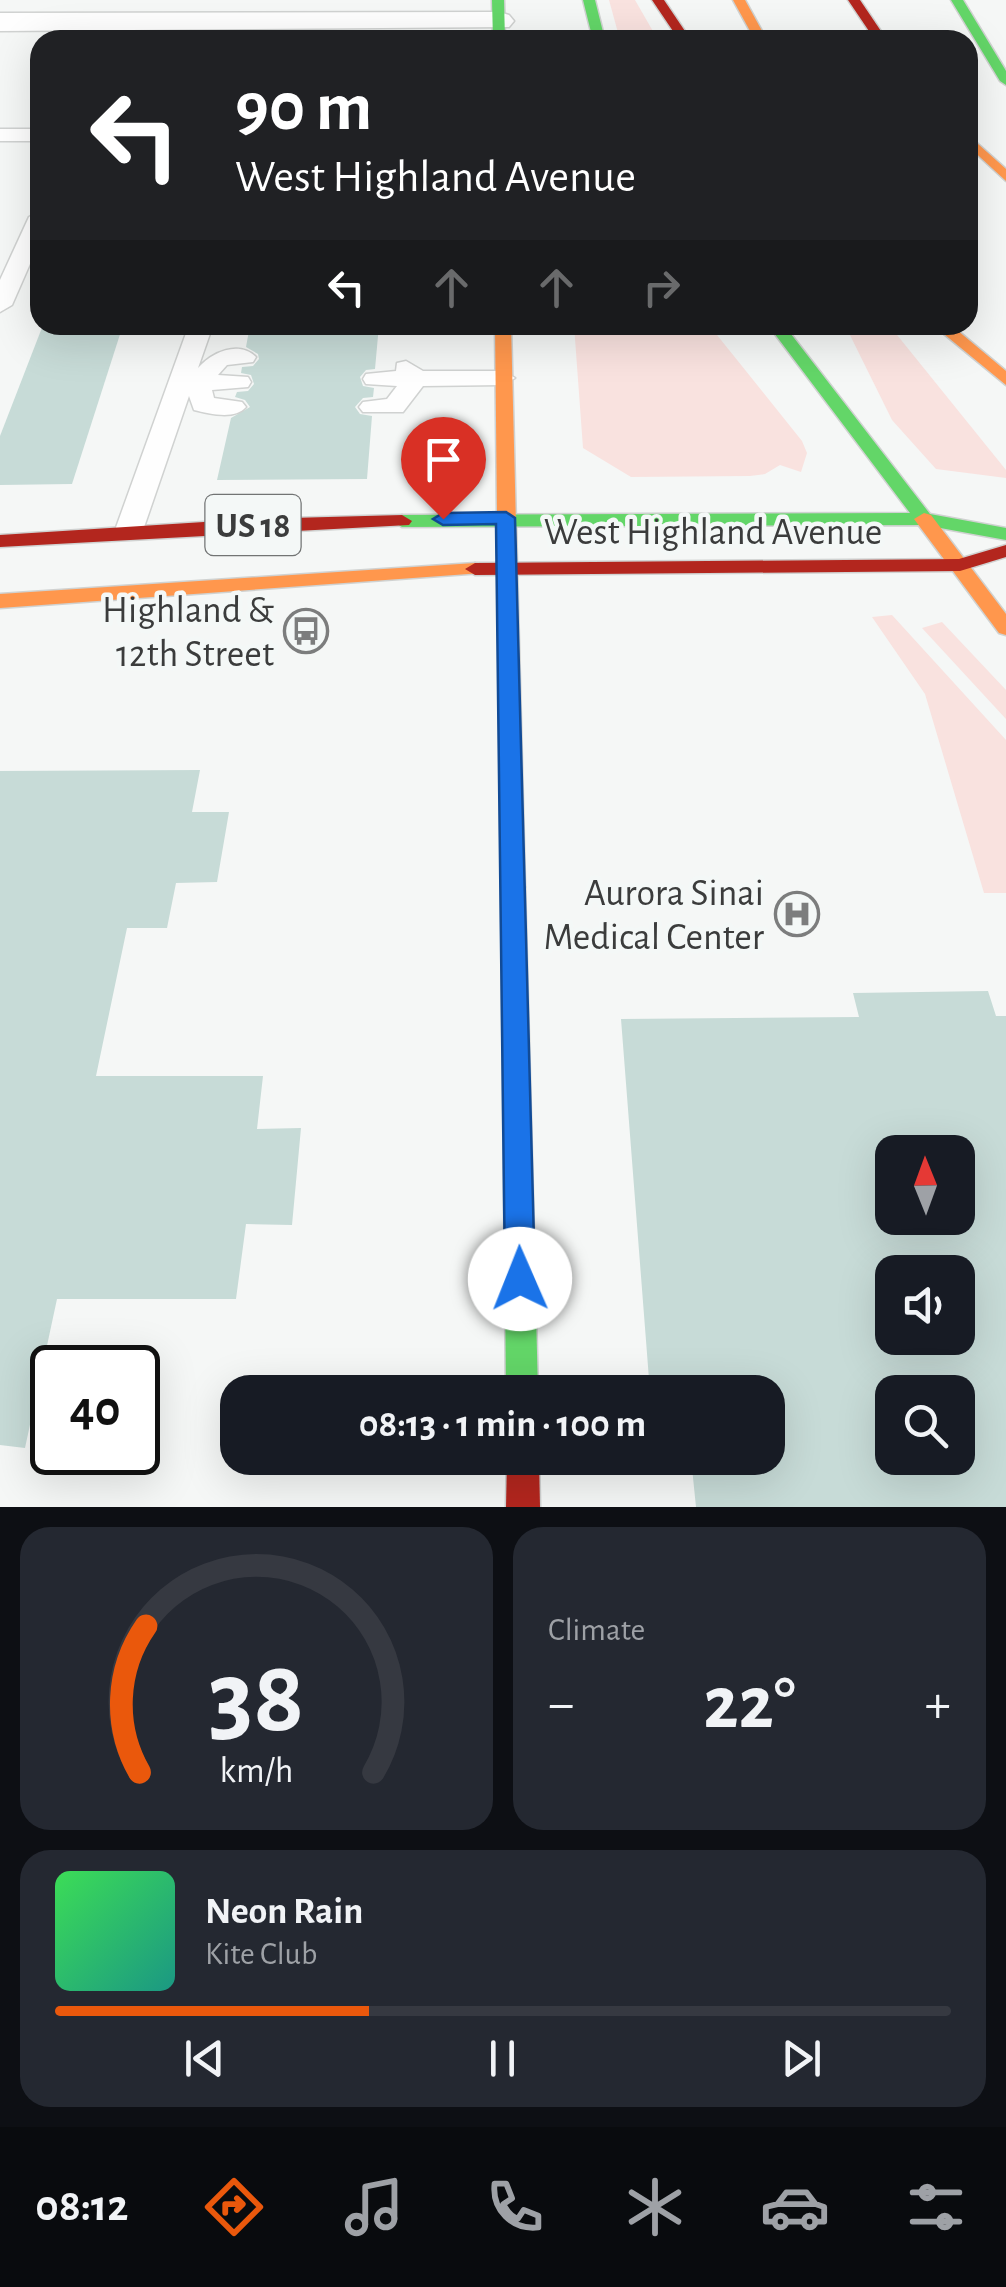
<!DOCTYPE html>
<html lang="en">
<head>
<meta charset="utf-8">
<style>
  :root { --surface:#171b24; --page:#242831; --text:#f1f3f6; --muted:#9ea1a6; --line:#363941; --accent:#ea580c }
  body { margin:0; font-family:"Alegreya Sans",sans-serif; background:var(--page); color:var(--text); height:100vh; display:flex; flex-direction:column; font-size:38px; white-space:nowrap }
  * { box-sizing:border-box; margin:0 }
  p { font-size:32px; color:var(--muted) }
  .icon { flex:none; width:55px; height:55px; fill:none; stroke:currentColor; stroke-width:2; stroke-linecap:round; stroke-linejoin:round }
  .map { position:relative; height:1507px; overflow:hidden }
  .side { display:flex; flex-direction:column; gap:20px; padding:20px; background:#0d0f14; flex:1 }
  .side>* { flex:none }
  .guide { position:absolute; left:30px; top:30px; width:948px; height:305px; border-radius:30px; box-shadow:0 10px 40px #0002; background:#202124; color:#fff; overflow:hidden }
  .needle { width:65px; rotate:359deg }
  .buttons { position:absolute; left:875px; top:1135px; display:grid; gap:20px }
  .buttons a { display:grid; place-items:center; width:100px; height:100px; border-radius:20px; background:var(--surface); box-shadow:0 10px 40px #0002; font-size:50px }
  .speed { position:absolute; left:30px; top:1345px; display:flex; gap:20px; font-size:50px; font-weight:700; text-align:center }
  .speed>* { display:grid; place-content:center; width:130px; height:130px; border-radius:50%; background:var(--surface); box-shadow:0 10px 40px #0002; line-height:1 }
  .speed .limit { border:5px solid #111; border-radius:15px; background:#fff; color:#111 }
  .pin { position:absolute; display:grid; place-items:center; width:85px; height:85px; color:#fff; margin:-102px -42px; border-radius:50% 50% 50% 0; rotate:-45deg; box-shadow:0 0 10px #0007 }
  .pin .icon { rotate:45deg }
  .me { position:absolute; width:110px; margin:-55px; rotate:359deg; stroke-linejoin:round; filter:drop-shadow(0 0 8px #0008) }
  .turn { display:flex; align-items:center; gap:35px; height:210px; padding:0 40px; font-size:45px }
  .turn .icon { width:130px; height:130px; stroke-width:2.5 }
  .turn b { display:block; font-size:70px; line-height:85px }
  .lanes { display:flex; align-items:center; height:95px; padding:0 40px; background:#0003; justify-content:center; gap:50px; direction:ltr }
  .lanes .off { opacity:.35 }
  .big { font-size:75px; font-weight:600; line-height:1.1 }
  .side .card { flex:1; display:flex; flex-direction:column; justify-content:center; gap:15px; min-width:0; padding:0 35px; border-radius:30px; background:var(--page) }
  .side .dial { align-items:center; gap:0 }
  .dial svg { height:260px; overflow:visible; fill:none; stroke:var(--line); stroke-width:7; stroke-linecap:round; text-anchor:middle }
  .dial text { fill:var(--text); stroke:none }
  .song { display:flex; align-items:center; gap:30px }
  .cover { width:120px; height:120px; border-radius:15px; background:linear-gradient(135deg,hsl(130 70% 55%),hsl(170 70% 35%)) }
  .played { height:10px; border-radius:5px; background:linear-gradient(90deg,var(--accent) 35%,var(--line) 35%) }
  .keys { display:flex; justify-content:space-around; direction:ltr }
  .heat { display:flex; justify-content:space-between; align-items:center; font-size:55px; direction:ltr }
  .side .tiles { flex:1; display:grid; gap:20px; grid-template-columns:1fr 1fr }
  .card:last-child { grid-column:span 2 }
  .trip { position:absolute; left:220px; top:1375px; width:565px; height:100px; border-radius:30px; background:var(--surface); box-shadow:0 10px 40px #0002; font-weight:600; line-height:100px; text-align:center }
  .dock { display:flex; height:160px; justify-content:space-around; align-items:center; background:#090b0e; color:var(--muted) }
  .dock .icon { width:70px; height:70px }
  .dock .current { color:var(--accent) }
  .dock b { font-size:45px; color:var(--text) }
  .map>svg:first-child { display:block }
</style>
</head>
<body>
<div class="map">
<svg width="1006" height="1507" viewBox="0 0 1006 1507">
  <rect width="100%" height="100%" fill="#f5f7f6"/>
  <!-- green -->
  <g fill="#f9e2df">
    <polygon points="609,0 635,0 658,40 620,40"/>
    <polygon points="574,325 709,325 802,441 807,453 801,472 780,465 765,474 750,476 631,477 583,448"/>
    <polygon points="845,325 889,325 1006,470 1006,478 936,469 892,420"/>
    <polygon points="892,615 1006,740 1006,893 984,893 925,694 872,617"/>
    <polygon points="942,622 1006,690 1006,719 922,628"/>
  </g>
  <!-- building -->
  <g fill="#c7dbd7" fill-rule="evenodd">
    <polygon points="43,325 123,325 72,484 0,485 0,436"/>
    <polygon points="250,325 379,325 375,369 366,370 360,377 363,386 374,388 373,397 363,398 355,407 360,414 372,416 367,479 217,480 231,418 250,407 245,400 235,397 237,392 248,391 254,384 251,375 241,373 242,367 253,366 259,359 258,354 246,347"/>
    <polygon points="200,770 192,812 229,812 217,882 176,883 167,928 127,928 96,1076 263,1076 257,1129 301,1128 292,1225 246,1224 236,1299 57,1299 25,1448 0,1445 0,771"/>
    <path d="M988,991L996,1016H1006V1507H696L691,1458H768V1392H650L621,1019L859,1017L853,993ZM892,1152H958V1218H892ZM892,1272H958V1338H892ZM892,1392H958V1458H892Z"/>
  </g>
  <g fill="none" stroke-linecap="round" stroke-linejoin="round">
    <defs>
      <g id="lane">
        <polygon points="129,17 138,22 130,40 112,40 123,18"/>
        <rect x="0" y="129" width="40" height="12"/>
        <polygon points="40,211 40,241 12,305 0,312 0,280 29,217"/>
        <path d="M189,325H213L198,368C212,352 239,340 256,357L253,362L227,365L218,375L248,377L251,382L248,387L212,390L214,398L242,402L246,407C235,420 210,414 194,410L189,396L142,533L138,539H118L114,533Z"/>
        <polygon points="406,361 423,371 503,371 515,378 503,385 423,386 403,412 363,412 359,407 363,402 387,399 397,386 366,384 363,379 366,374 396,371 397,363"/>
      </g>
      <polygon id="street" points="499,12 509,15 514,21 509,27 0,31 0,13"/>
      <g id="fast">
        <polygon points="492,0 504,0 505,40 493,40"/>
        <polygon points="583,0 595,0 605,40 593,40"/>
        <polygon points="951,0 963,0 1006,71 1006,85 1000,81"/>
        <polygon points="768,325 784,325 930,514 1006,528 1006,540 924,525 402,527 392,521 402,515 910,513"/>
        <polygon points="513,877 522,880 525,887 538,1392 506,1392 501,887 504,880"/>
      </g>
      <g id="slow">
        <polygon points="733,0 745,0 767,40 755,40"/>
        <polygon points="968,135 1006,169 1006,181 968,146"/>
        <polygon points="495,325 511,325 525,887 522,894 504,894 501,887"/>
        <polygon points="933,325 951,325 1006,371 1006,385"/>
        <polygon points="924,513 931,515 1006,614 1006,635 999,633 914,519"/>
        <polygon points="475,563 485,569 482,573 0,608 0,594"/>
      </g>
      <g id="jam">
        <polygon points="652,0 664,0 691,40 679,40"/>
        <polygon points="848,0 860,0 887,40 875,40"/>
        <polygon points="402,515 412,521 409,525 0,547 0,535 251,519"/>
        <polygon points="1006,545 1006,557 960,571 475,575 465,569 475,563 959,559"/>
        <polygon points="507,1458 539,1458 540,1507 506,1507"/>
      </g>
    </defs>
    <!-- lane casing -->
    <use href="#lane" stroke="#d0d2d1" stroke-width="3"/>
    <!-- street casing -->
    <use href="#street" stroke="#d0d2d1" stroke-width="3"/>
    <!-- fast casing -->
    <use href="#fast" stroke="#d0d2d1" stroke-width="3"/>
    <!-- slow casing -->
    <use href="#slow" stroke="#d0d2d1" stroke-width="3"/>
    <!-- jam casing -->
    <use href="#jam" stroke="#d0d2d1" stroke-width="3"/>
    <!-- lane -->
    <use href="#lane" fill="#fefefe" fill-rule="evenodd"/>
    <!-- street -->
    <use href="#street" fill="#fefefe" fill-rule="evenodd"/>
    <!-- fast -->
    <use href="#fast" fill="#63d668" fill-rule="evenodd"/>
    <!-- slow -->
    <use href="#slow" fill="#ff974d" fill-rule="evenodd"/>
    <!-- jam -->
    <use href="#jam" fill="#b3261e" fill-rule="evenodd"/>
  </g>
  <!-- route -->
  <polygon fill="#1a73e8" stroke="#114b97" stroke-width="2.5" points="506,512 515,518 535,1279 531,1290 520,1294 509,1290 505,1279 496,524 443,525 433,519 443,513"/>
  <!-- icons -->
  <defs>
    <symbol id="bus-ring" viewBox="-11 -11 22 22"><circle r="9.5" fill="#f4f8f7" stroke="#7c7d7d" stroke-width="1.5"/><path d="M-5-6H5V4H4V6H2V4H-2V6H-4V4H-5ZM-3.5-4V0h7V-4ZM-3.5 1.2v1.5H-2V1.2ZM2 1.2v1.5H3.5V1.2Z" fill="#7c7d7d"/></symbol>
    <symbol id="hospital-ring" viewBox="-11 -11 22 22"><circle r="9.5" fill="#f4f8f7" stroke="#7c7d7d" stroke-width="1.5"/><path d="M-5-5h3v3.5h4V-5h3V5h-3V1.5h-4V5h-3Z" fill="#7c7d7d"/></symbol>
  </defs>
  <g fill-rule="evenodd">
    <use href="#bus-ring" x="281" y="606" width="50" height="50"/>
    <use href="#hospital-ring" x="772" y="889" width="50" height="50"/>
  </g>
  <g text-anchor="middle" stroke-width="9" stroke-linejoin="round" paint-order="stroke">
    <!-- shield labels -->
    <rect fill="#f4f8f7" stroke="#727474" stroke-width="2.5" x="205.5" y="495" width="95" height="60" rx="8"/>
    <g font-size="35" font-weight="bold" fill="#3b3c3c">
      <text x="253" y="537">US 18</text>
    </g>
    <!-- street labels -->
    <g font-size="38" fill="#3b3c3c" stroke="#f4f8f7">
      <text x="713" y="544">West Highland Avenue</text>
    </g>
    <!-- poi labels -->
    <g font-size="38" fill="#3b3c3c" stroke="#f4f8f7" text-anchor="end">
      <text x="274" y="622">Highland &amp;<tspan x="274" dy="44">12th Street</tspan></text>
      <text x="764" y="905">Aurora Sinai<tspan x="764" dy="44">Medical Center</tspan></text>
    </g>
  </g>
</svg>
<div class="buttons">
<a><svg class="needle" viewBox="-14 -14 28 28"><path d="M0-13l5 13h-10z" fill="#e53935"/><path d="M0 13l5-13h-10z" fill="#9ea1a6"/></svg></a>
<a><svg class="icon" aria-label="sound" viewBox="0 0 24 24"><path d="M4 9h4l5-4v14l-5-4H4zM17 9q2 3 0 6"/></svg></a>
<a><svg class="icon" aria-label="search" viewBox="0 0 24 24"><circle cx="10" cy="10" r="6"/><path d="M15 15l6 6"/></svg></a>
</div>
<div class="speed"><div class="limit">40</div></div>
<div class="pin" style="left:443px;top:519px;background:#d93025"><svg class="icon" aria-label="arrive" viewBox="0 0 24 24"><path d="M6 21V4h12l-3 4 3 4H6"/></svg></div>
<svg class="me" style="left:520px;top:1279px" viewBox="-20 -20 40 40"><circle r="19" fill="#fff"/><path d="M0-13L10 11 0 6-10 11z" fill="#1a73e8"/></svg>
<div class="trip">08:13 · 1 min · 100 m</div>
<div class="guide">
<div class="turn"><svg class="icon" aria-label="left" viewBox="0 0 24 24"><path d="M17 20v-9H6M10 6l-5 5 5 5"/></svg><div><b>90 m</b>West Highland Avenue</div></div>
<div class="lanes"><svg class="icon" aria-label="left" viewBox="0 0 24 24"><path d="M17 20v-9H6M10 6l-5 5 5 5"/></svg><svg class="icon off" aria-label="ahead" viewBox="0 0 24 24"><path d="M12 20V5M6 11l6-6 6 6"/></svg><svg class="icon off" aria-label="ahead" viewBox="0 0 24 24"><path d="M12 20V5M6 11l6-6 6 6"/></svg><svg class="icon off" aria-label="right" viewBox="0 0 24 24"><path d="M7 20v-9h11M14 6l5 5-5 5"/></svg></div>
</div>
</div>
<section class="side">
<div class="tiles">
<div class="card dial"><svg viewBox="0 0 100 80">
<path d="M14 69A42 42 0 1 1 86 69"/>
<path d="M14 69A42 42 0 0 1 16 24" stroke="#ea580c"/>
<text x="50" y="56" font-size="32" font-weight="700">38</text>
<text x="50" y="72" font-size="11">km/h</text>
</svg></div>
<div class="card"><p>Climate</p>
<div class="heat"><a>−</a><b class="big">22°</b><a>+</a></div>
</div>
<div class="card">
<div class="song"><i class="cover"></i><div><b>Neon Rain</b><p>Kite Club</p></div></div>
<div class="played"></div>
<div class="keys"><svg class="icon" aria-label="previous" viewBox="0 0 24 24"><path d="M18 5L8 12l10 7zM5 5v14"/></svg><svg class="icon" aria-label="pause" viewBox="0 0 24 24"><path d="M8 5v14M16 5v14"/></svg><svg class="icon" aria-label="next" viewBox="0 0 24 24"><path d="M6 5l10 7-10 7zM19 5v14"/></svg></div>
</div>
</div>
</section>
<nav class="dock">
<b>08:12</b>
<svg class="icon current" aria-label="directions" viewBox="0 0 24 24"><path d="M12 3l9 9-9 9-9-9zM9 14v-3h6M13 9l2 2-2 2"/></svg>
<svg class="icon" aria-label="music" viewBox="0 0 24 24"><path d="M9 18V5l10-2v13"/><circle cx="6" cy="18" r="3"/><circle cx="16" cy="16" r="3"/></svg>
<svg class="icon" aria-label="phone" viewBox="0 0 24 24"><path d="M5 4h4l2 5-3 2q2 4 5 5l2-3 5 2v4C11 20 4 13 5 4z"/></svg>
<svg class="icon" aria-label="climate" viewBox="0 0 24 24"><path d="M12 3v18M4 7l16 10M4 17L20 7"/></svg>
<svg class="icon" aria-label="car" viewBox="0 0 24 24"><path d="M5 17H2v-5l4-1 3-4h7l3 4 3 1v5h-3M9 17h6M6 11h13"/><circle cx="7" cy="17" r="2"/><circle cx="17" cy="17" r="2"/></svg>
<svg class="icon" aria-label="filters" viewBox="0 0 24 24"><path d="M4 7h16M4 17h16"/><circle cx="9" cy="7" r="2"/><circle cx="15" cy="17" r="2"/></svg>
</nav>
</body>
</html>
